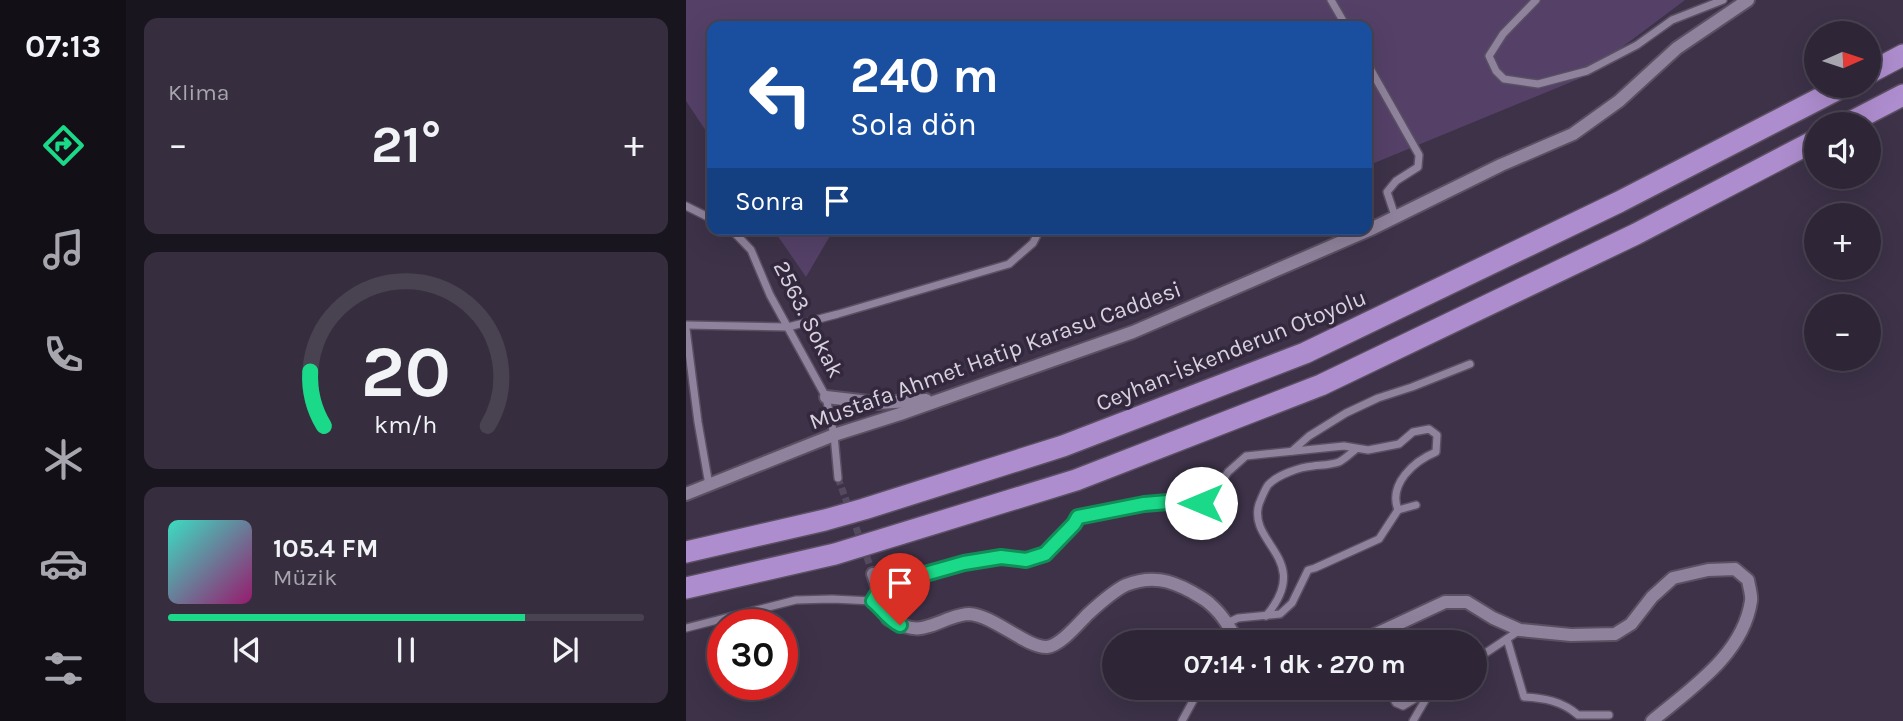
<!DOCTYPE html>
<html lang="tr">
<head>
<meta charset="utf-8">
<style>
  :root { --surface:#2e2636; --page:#362e3e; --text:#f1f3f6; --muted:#a7a5ad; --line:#494351; --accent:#1ad988 }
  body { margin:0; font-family:Karla,sans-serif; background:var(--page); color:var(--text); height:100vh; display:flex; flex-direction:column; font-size:26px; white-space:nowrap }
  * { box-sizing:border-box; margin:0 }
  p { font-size:23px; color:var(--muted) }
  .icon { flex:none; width:38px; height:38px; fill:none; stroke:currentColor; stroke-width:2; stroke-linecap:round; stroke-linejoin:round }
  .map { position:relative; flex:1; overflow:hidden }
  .details { display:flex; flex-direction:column; gap:18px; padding:18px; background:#19151e; width:560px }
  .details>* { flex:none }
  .banner { position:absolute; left:21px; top:21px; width:665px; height:214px; border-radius:14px; box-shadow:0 7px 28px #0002,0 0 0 2px var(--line); background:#1a4fa0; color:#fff; overflow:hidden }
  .needle { width:46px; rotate:87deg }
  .buttons { position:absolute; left:1118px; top:21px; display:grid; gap:14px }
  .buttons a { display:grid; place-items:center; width:77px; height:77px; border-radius:50%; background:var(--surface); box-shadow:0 7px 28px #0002,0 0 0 2px var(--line); font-size:35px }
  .speed { position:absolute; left:21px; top:609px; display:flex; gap:14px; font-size:35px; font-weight:700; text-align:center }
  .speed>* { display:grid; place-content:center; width:91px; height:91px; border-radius:50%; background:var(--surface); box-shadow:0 7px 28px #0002,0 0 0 2px var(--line); line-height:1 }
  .speed .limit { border:10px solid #d22; background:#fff; color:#111 }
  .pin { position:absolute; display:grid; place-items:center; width:60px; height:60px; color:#fff; margin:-72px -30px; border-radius:50% 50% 50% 0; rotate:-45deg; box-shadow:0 0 7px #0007 }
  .pin .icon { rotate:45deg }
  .me { position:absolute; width:77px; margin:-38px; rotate:270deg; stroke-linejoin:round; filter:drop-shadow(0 0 5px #0008) }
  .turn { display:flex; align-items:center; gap:24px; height:147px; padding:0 28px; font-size:32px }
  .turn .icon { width:91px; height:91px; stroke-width:2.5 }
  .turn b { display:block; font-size:49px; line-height:60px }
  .then { display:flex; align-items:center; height:66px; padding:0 28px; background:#0003; gap:14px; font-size:26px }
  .big { font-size:52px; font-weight:700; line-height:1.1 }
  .details .widget { flex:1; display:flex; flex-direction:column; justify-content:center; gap:10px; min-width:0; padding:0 24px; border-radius:14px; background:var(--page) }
  .details .dial { align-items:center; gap:0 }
  .dial svg { height:182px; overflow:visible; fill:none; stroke:var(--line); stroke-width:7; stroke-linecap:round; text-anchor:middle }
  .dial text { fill:var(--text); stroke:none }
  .song { display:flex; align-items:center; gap:21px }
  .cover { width:84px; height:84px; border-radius:10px; background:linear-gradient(135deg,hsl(170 70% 55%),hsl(320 70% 35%)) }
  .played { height:7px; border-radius:4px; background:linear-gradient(90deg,var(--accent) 75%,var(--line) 75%) }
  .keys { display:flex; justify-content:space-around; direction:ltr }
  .heat { display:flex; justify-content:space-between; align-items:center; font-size:38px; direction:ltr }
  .trip { position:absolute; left:416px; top:630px; width:385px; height:70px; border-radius:35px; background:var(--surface); box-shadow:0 7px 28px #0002,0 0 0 2px var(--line); font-weight:700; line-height:70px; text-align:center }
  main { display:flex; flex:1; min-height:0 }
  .dock { display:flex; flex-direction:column; width:126px; justify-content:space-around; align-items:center; background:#120f16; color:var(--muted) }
  .dock .icon { width:49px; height:49px }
  .dock .active { color:var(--accent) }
  .dock b { font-size:32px; color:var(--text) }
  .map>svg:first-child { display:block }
</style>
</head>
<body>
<main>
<nav class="dock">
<b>07:13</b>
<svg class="icon active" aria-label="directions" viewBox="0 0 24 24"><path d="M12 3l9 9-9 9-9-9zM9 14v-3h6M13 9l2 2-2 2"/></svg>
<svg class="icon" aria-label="music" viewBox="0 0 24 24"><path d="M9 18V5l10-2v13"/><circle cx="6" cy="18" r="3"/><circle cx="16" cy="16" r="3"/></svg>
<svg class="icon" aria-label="phone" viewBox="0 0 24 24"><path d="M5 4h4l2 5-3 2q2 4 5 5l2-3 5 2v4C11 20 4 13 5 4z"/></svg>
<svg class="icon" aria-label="climate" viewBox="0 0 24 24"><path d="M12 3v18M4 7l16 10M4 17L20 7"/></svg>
<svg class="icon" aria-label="car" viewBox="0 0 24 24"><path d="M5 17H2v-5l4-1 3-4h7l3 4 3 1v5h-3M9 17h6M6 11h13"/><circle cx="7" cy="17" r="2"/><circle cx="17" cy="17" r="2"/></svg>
<svg class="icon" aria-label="filters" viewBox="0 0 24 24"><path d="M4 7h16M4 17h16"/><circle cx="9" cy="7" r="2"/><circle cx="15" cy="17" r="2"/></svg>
</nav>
<section class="details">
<div class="widget"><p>Klima</p>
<div class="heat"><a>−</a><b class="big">21°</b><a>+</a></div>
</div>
<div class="widget dial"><svg viewBox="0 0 100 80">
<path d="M14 69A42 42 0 1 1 86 69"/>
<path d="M14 69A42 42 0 0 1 8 45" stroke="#1ad988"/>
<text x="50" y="56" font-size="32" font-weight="700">20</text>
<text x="50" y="72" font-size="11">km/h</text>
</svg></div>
<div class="widget">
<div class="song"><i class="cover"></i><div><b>105.4 FM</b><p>Müzik</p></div></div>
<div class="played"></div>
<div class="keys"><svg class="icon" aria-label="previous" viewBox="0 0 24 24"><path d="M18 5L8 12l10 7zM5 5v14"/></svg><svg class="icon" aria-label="pause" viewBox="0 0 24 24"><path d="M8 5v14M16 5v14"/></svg><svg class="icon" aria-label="next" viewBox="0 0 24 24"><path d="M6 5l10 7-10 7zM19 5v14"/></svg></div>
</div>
</section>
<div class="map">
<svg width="1217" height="721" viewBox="0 0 1217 721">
  <rect width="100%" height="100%" fill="#3d3248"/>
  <!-- green -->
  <g fill="#554168">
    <polygon points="0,0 999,0 895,78 681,166 681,26 26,26 26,140 0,101"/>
    <polygon points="87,229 148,229 120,277"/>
  </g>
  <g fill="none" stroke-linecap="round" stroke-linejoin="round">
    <!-- minor-tunnel -->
    <polyline stroke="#544a5f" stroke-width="7" stroke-dasharray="7 3.5" stroke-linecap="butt" points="152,478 187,574"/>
    <defs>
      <g id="minor">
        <polyline points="645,0 660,26"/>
        <polyline points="850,0 817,34 803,56 810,71 818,79 852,84 901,71 951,45 986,20 1037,0"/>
        <polyline points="681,63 733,155 732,167 710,181 701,192 709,216"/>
        <polyline points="0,206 26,219"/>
        <polyline points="45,229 65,250 84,295 140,397 148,435 152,478"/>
        <polyline points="0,325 102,327 152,314 323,264 347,243 354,229"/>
        <polyline points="0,329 12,422 23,485"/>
        <polyline points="606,451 623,436 660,413 692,398 726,387 784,364"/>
        <path d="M193,591L225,578L278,563L315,557L340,560L359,554L388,524L392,517L458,504L482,502L499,507L515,503L531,490L542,472L560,456L658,446L682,450L713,444L727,432L743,429L751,435L750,452C728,461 702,484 712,510L730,505"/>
        <path d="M580,616C628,559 561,544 573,504C575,499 579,489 582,485C591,475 614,467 627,466C635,465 645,465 653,462C659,459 665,453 670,449"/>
        <polyline points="541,623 552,618 594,614 606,603 622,570 629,568 693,539 712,510"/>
        <polyline points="0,628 110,600 146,599 187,601"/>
        <path d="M821,639L838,697C858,698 876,701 892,715H923"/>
        <polyline points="789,660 834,630"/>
        <polyline points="561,688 565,688"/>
        <polyline points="701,688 710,703 717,706 747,688"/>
        <polyline points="496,721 514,688"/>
        <polyline points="727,721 745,690"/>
      </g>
      <g id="tertiary">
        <polyline points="140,397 192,403 240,400"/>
        <polyline points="0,494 148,435 214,414 447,332 683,230 815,165 887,134 933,101 991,48 1062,0"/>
        <path d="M187,574L193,591L187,601L198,610L202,619C229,633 235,630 262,619C268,617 276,614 283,614C307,615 341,648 361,647C375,645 392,624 402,614C413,604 427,591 440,585C465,575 484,580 506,592C512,596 519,599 524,604C536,614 544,628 552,642"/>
        <path d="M673,642L759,602H781L807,618L834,630L885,635L929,634L945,624L966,597L987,578L1022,570L1049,569L1062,580C1063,587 1066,595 1065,601C1057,655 1004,689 966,721"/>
        <polyline points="578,688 580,690 597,690 602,688"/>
      </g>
      <g id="motorway">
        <polyline points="1183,73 1217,55"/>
        <polyline points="1161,124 1217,95"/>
        <polyline points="0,552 139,520 178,509 377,446 619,353 933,202 1158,86"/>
        <polyline points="0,588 149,554 390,480 635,385 950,234 1130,140"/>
      </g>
    </defs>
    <!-- minor casing -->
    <use href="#minor" stroke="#5a5062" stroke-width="10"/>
    <!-- tertiary casing -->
    <use href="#tertiary" stroke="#5a5062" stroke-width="16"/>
    <!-- motorway casing -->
    <use href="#motorway" stroke="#5a5062" stroke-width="24"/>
    <!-- minor -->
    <use href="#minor" stroke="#8f829c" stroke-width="7"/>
    <!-- tertiary -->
    <use href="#tertiary" stroke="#8f829c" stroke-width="12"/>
    <!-- motorway -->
    <use href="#motorway" stroke="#ae8dce" stroke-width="21"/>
  </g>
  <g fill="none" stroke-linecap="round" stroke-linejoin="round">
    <defs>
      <path id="route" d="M214,625C202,619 198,610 187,601L193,591L225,578L278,563L315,557L340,560L359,554L388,524L392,517L458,504L482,502L499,506L515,503"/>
    </defs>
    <!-- route casing -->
    <use href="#route" stroke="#118d58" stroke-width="18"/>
    <!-- route -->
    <use href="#route" stroke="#1ad988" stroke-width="12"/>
  </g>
  <g text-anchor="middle" stroke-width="7" stroke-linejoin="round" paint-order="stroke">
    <!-- street labels -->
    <g font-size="23" fill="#d8d2df" stroke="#33283d">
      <text transform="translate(123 319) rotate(63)" y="8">2563. Sokak</text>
      <text transform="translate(545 350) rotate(-22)" y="8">Ceyhan-İskenderun Otoyolu</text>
      <text transform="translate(309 355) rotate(-20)" y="8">Mustafa Ahmet Hatip Karasu Caddesi</text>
    </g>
  </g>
</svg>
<div class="buttons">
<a><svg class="needle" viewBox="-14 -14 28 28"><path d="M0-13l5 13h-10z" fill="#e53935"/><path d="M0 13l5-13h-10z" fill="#a7a5ad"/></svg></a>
<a><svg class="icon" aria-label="sound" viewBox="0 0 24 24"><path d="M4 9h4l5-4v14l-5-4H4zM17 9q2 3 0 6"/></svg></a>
<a>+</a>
<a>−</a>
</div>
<div class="speed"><div class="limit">30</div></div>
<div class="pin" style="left:214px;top:625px;background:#d93025"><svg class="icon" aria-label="arrive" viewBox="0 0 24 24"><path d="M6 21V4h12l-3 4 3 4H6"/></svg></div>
<svg class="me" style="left:515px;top:503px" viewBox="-20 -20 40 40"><circle r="19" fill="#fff"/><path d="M0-13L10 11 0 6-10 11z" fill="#1ad988"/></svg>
<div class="trip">07:14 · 1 dk · 270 m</div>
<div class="banner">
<div class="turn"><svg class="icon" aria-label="left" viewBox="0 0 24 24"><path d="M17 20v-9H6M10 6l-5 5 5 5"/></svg><div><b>240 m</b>Sola dön</div></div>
<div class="then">Sonra<svg class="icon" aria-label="arrive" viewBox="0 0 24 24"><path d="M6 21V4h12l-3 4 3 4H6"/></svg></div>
</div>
</div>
</main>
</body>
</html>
